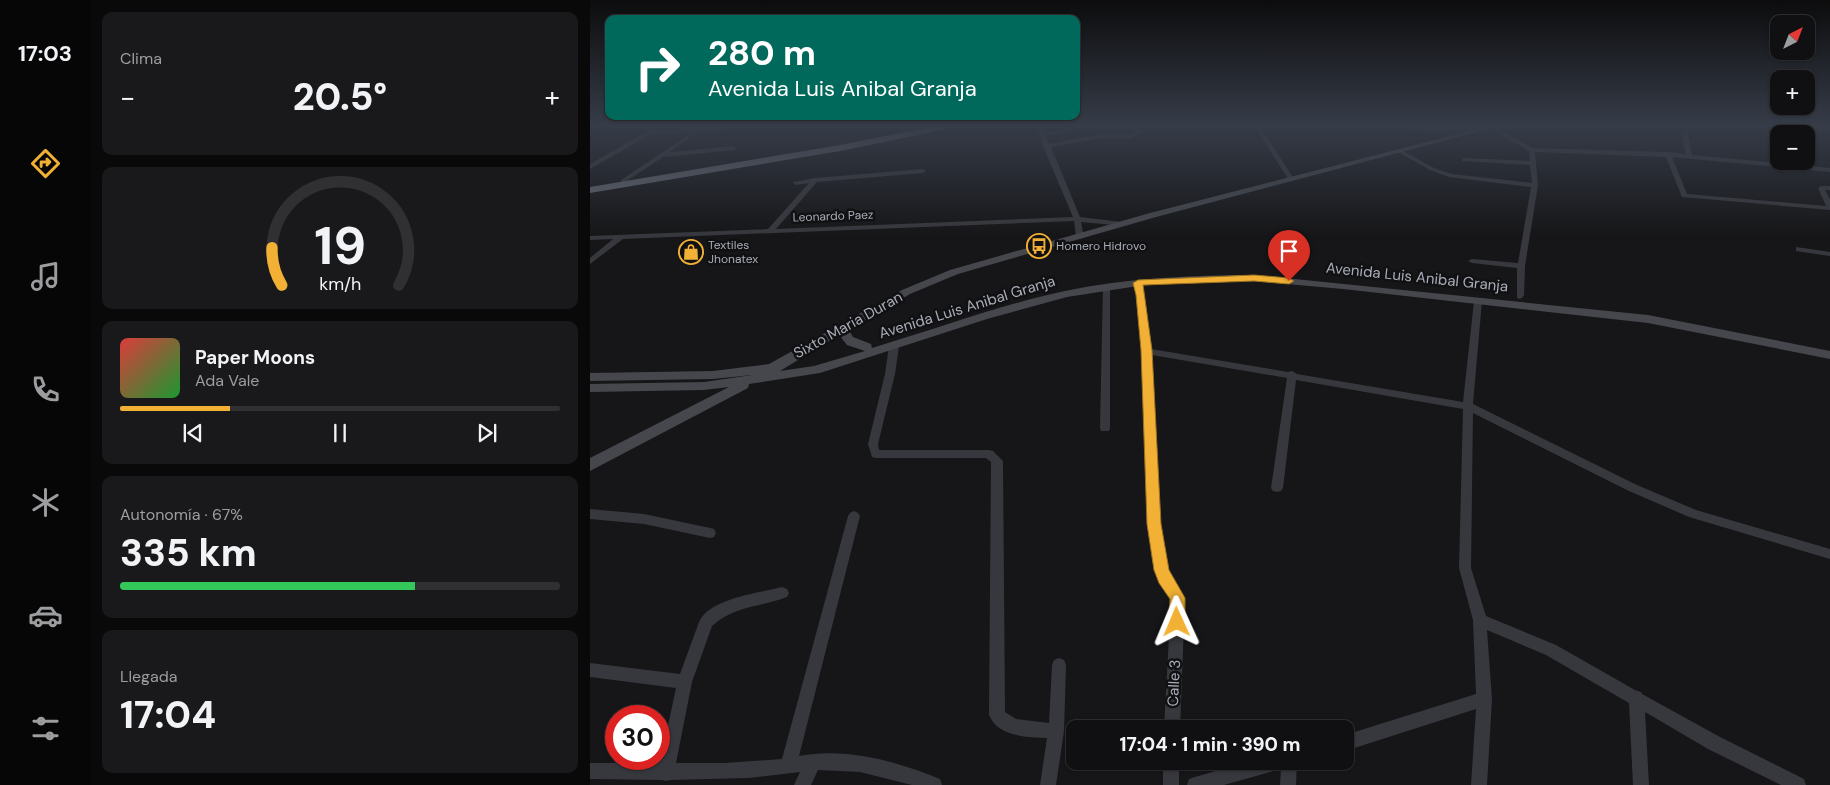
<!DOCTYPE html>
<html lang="es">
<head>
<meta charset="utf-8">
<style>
  :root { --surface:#101012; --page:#19191b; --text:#f1f3f6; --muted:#9c9d9f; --line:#303032; --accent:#f2b134 }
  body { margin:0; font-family:"DM Sans",sans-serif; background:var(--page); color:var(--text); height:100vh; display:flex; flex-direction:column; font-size:19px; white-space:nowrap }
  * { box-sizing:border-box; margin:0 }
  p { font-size:16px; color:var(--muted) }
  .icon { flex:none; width:28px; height:28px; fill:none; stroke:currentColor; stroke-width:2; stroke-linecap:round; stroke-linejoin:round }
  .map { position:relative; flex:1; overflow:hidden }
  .drawer { display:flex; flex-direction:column; gap:12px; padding:12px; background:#09090a; width:500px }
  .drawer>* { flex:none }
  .top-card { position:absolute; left:15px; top:15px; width:475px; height:105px; border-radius:10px; box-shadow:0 1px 4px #0004,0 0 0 1px var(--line); background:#00695c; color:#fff; overflow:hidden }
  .needle { width:32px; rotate:42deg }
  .buttons { position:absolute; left:1180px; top:15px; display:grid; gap:10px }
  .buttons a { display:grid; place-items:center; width:45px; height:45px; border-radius:10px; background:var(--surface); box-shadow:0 1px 4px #0004,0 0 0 1px var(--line); font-size:25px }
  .speed { position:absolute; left:15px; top:705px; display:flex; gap:10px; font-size:25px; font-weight:700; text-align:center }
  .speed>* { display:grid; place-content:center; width:65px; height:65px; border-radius:50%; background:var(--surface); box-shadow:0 1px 4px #0004,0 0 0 1px var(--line); line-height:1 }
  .speed .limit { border:8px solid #d22; background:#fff; color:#111 }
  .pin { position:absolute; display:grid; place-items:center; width:42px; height:42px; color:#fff; margin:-51px -21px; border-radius:50% 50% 50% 0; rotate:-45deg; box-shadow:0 0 5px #0007 }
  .pin .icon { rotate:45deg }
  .me { position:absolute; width:55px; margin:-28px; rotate:359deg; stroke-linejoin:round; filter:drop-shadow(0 0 4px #0008) }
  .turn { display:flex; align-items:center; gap:18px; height:105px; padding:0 20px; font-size:22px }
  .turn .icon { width:65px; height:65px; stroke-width:2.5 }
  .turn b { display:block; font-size:35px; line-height:42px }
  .big { font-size:38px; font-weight:800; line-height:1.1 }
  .drawer .tile { flex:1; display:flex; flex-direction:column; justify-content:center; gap:8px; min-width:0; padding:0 18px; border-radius:10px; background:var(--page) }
  .drawer .dial { align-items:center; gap:0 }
  .dial svg { height:130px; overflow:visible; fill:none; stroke:var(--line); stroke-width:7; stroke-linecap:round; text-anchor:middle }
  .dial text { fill:var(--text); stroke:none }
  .song { display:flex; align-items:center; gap:15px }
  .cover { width:60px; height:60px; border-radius:8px; background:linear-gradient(135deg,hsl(0 70% 55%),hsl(130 70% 35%)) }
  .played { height:5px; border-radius:2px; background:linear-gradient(90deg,var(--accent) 25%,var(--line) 25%) }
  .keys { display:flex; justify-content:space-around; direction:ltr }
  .heat { display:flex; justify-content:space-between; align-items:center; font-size:28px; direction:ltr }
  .charge { height:8px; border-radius:4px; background:linear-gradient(90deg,#34c759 67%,var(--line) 0) }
  .trip { position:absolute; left:476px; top:720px; width:288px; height:50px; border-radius:10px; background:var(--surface); box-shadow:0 1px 4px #0004,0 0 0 1px var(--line); font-weight:800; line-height:50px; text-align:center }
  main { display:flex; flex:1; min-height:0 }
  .dock { display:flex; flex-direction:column; width:90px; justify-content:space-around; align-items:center; background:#060607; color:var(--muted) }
  .dock .icon { width:35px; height:35px }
  .dock .current { color:var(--accent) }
  .dock b { font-size:22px; color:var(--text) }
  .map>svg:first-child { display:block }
</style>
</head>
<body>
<main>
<nav class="dock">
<b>17:03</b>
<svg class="icon current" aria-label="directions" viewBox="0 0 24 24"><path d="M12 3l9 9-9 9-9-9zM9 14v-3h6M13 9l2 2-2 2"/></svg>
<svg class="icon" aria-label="music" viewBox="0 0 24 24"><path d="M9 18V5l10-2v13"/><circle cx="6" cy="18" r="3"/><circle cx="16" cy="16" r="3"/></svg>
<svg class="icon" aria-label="phone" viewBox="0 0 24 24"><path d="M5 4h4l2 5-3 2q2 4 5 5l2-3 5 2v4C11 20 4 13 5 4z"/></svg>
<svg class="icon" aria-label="climate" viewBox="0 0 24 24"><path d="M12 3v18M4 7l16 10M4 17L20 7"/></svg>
<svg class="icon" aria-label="car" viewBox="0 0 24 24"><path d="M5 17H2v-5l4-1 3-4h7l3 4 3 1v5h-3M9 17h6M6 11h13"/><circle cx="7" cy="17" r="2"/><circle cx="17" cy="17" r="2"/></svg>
<svg class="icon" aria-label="filters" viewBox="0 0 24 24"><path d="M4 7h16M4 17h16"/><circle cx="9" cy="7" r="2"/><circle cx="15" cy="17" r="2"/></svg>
</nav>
<section class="drawer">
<div class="tile"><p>Clima</p>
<div class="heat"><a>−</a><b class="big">20.5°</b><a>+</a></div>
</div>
<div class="tile dial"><svg viewBox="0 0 100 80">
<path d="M14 69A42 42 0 1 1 86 69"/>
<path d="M14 69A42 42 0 0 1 8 46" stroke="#f2b134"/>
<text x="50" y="56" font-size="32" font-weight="700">19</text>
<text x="50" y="72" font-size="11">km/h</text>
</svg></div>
<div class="tile">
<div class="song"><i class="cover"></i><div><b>Paper Moons</b><p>Ada Vale</p></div></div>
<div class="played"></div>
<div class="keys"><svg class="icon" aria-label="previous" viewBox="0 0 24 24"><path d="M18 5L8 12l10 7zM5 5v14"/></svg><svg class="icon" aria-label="pause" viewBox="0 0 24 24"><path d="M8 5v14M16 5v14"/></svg><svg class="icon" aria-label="next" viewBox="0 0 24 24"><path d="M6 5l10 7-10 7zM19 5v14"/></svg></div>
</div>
<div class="tile"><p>Autonomía · 67%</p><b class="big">335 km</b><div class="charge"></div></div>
<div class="tile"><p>Llegada</p><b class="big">17:04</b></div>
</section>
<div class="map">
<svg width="1240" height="785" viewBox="0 0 1240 785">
  <rect width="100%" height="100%" fill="#161618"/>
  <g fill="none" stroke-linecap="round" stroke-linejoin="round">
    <!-- street -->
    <g fill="#37383d" fill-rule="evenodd">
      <polygon points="161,126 191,126 188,128 108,131 80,152 144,146 147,148 144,150 73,157 35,182 31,182 31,180 103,132 61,134 0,169 0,164 63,128 67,128 67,130"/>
      <polygon points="447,126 451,126 455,133 488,126 497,126 456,136 459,144 512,134 540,134 545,131 534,126 540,126 552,130 552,132 541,138 512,138 461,147 490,217 532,222 536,224 535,226 491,222 494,237 490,239 486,237 484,221 33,239 0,264 0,258 23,239 0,240 0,236 178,229 219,183 206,185 203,183 204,182 225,178 333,169 336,171 333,173 227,182 186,229 483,217 453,146"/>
      <polygon points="636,126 893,127 896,129 893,131 671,128 704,179 701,181 698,179 666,128 638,128"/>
      <polygon points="901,126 943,148 1078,152 1096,154 1092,134 1097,126 1101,126 1098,134 1102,155 1240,168 1240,172 1082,157 1097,194 1236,206 1228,188 1231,186 1240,186 1240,190 1235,190 1240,199 1240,210 1092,197 1076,157 945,152 948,185 935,266 934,296 930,299 927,298 927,268 882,263 878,261 882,259 928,263 941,187 859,177 840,170 806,151 811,150 844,168 862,174 942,183 940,165 872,161 872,159 874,158 940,161 939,151 900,128"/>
      <polygon points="1186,126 1240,127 1240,131 1187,129 1184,127"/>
      <polygon points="1206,247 1240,252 1240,256 1206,251"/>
      <polygon points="545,281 551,281 555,295 561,349 698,372 702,371 707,374 873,402 884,301 888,298 891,299 892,301 883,404 1047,485 1106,510 1240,549 1240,559 1099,517 1039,491 883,413 881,568 896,616 966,645 1045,690 1051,692 1052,694 1130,737 1214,779 1216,785 1191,785 1118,749 1055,712 1059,785 1043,785 1039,703 956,655 897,630 902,699 897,785 881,785 886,709 755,751 755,735 886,694 883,620 869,568 873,409 706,380 693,488 691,491 687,492 683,491 681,488 697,378 562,355 570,524 577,570 595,598 590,729 574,729 581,599 569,582 565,570 558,524 552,351 547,295 544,283"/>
      <polygon points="513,286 519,286 520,288 520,428 519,431 511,431 510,428"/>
      <path d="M304,343L309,346L305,374L288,444L289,450H399L403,451L413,461L415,712L426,719L459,723L462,665L464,660L469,658L474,660L476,665L474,731L466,785H450L457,738C437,737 408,737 399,715L401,462L396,458H286L282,457L278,444L295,374L299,346Z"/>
      <polygon points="0,509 54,514 120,528 124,529 126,533 124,537 120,538 54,524 0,519"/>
      <path d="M264,511L268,513L270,516L209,756C256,747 306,761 350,779L352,785H322L270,772L228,770L221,785H204L210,772L158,778L80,780L76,781L72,780L0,779V763H70L86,688L0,677V663L90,674L109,622C120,598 169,593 192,587L197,589L199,593L197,597C171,607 143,606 122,626L102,682L86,763H134L192,759L258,516L260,513Z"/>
      <rect x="573" y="761" width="16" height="24"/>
      <polygon points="660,761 707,761 706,785 690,785 691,769 634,785 597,785 599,779 605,777"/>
    </g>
    <!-- secondary -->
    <path fill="#45474d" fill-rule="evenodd" d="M899,126H910L566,217L368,274L320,294L259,330L263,337L281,344L282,348C347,329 409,305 475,291C537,278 601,275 664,275L1058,315L1240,351V359L1058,323L753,289L664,281H617L548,286L477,297L397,319L230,373L159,384L158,388L0,471V458L139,387L114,390L0,392V384L114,382L162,375L123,379L0,381V373L123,371L179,364L312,290L360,270L560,213ZM249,335L257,345L275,351L224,366L190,371Z"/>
    <!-- highway -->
    <polygon fill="#63666e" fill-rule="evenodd" points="345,126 362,126 357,129 250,151 0,193 0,187 250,145"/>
  </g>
  <!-- sky -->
  <linearGradient id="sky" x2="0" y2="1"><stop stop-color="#0c0c0d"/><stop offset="0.53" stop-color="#363c48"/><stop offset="1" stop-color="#363c48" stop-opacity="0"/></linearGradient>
  <rect width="1240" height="236" fill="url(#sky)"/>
  <!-- route -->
  <polygon fill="#f2b134" stroke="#9d7322" points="664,275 699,278 704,281 699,284 664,281 553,285 562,350 571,524 579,570 595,598 595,622 593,627 587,629 582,627 579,622 580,599 569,583 564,570 557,524 551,350 546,295 543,283 548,280"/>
  <!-- icons -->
  <defs>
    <symbol id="bus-ring" viewBox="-11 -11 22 22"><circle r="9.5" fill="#111113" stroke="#f2b134" stroke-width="1.5"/><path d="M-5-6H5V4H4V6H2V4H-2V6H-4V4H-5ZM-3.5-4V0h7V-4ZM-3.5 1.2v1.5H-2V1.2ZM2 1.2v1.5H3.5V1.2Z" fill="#f2b134"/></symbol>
    <symbol id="shop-ring" viewBox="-11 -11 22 22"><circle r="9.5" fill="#111113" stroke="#f2b134" stroke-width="1.5"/><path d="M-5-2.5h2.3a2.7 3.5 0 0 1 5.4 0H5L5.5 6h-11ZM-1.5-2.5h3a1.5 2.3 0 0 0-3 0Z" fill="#f2b134"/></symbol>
  </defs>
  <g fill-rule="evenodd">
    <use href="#bus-ring" x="435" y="232" width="28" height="28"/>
    <use href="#shop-ring" x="87" y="238" width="28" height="28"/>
  </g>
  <g text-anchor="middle" stroke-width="5" stroke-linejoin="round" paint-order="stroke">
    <!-- far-street labels -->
    <g font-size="12" fill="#a8adb8" stroke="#111113">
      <text transform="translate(243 216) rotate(-2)" y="4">Leonardo Paez</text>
    </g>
    <!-- far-poi labels -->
    <g font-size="12" fill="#a8adb8" stroke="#111113" text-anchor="start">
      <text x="118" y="249">Textiles<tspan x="118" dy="14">Jhonatex</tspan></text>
      <text x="466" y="250">Homero Hidrovo</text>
    </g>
    <!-- street labels -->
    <g font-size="15" fill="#a8adb8" stroke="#111113">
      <text transform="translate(827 277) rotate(6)" y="5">Avenida Luis Anibal Granja</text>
      <text transform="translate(377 307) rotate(-17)" y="5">Avenida Luis Anibal Granja</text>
      <text transform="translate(258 325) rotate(-29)" y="5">Sixto Maria Duran</text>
      <text transform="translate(584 683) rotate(-87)" y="5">Calle 3</text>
    </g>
  </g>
</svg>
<div class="buttons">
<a><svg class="needle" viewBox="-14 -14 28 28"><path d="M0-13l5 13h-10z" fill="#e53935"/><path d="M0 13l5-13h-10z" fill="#9c9d9f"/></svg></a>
<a>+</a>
<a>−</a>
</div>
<div class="speed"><div class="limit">30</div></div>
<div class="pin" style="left:699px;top:281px;background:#d93025"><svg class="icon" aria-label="arrive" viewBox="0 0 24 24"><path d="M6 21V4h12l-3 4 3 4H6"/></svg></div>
<svg class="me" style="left:587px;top:622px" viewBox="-20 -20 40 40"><path d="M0-17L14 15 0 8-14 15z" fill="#f2b134" stroke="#fff" stroke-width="4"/></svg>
<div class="trip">17:04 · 1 min · 390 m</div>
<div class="top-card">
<div class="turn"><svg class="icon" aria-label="right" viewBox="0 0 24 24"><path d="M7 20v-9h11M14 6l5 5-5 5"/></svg><div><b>280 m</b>Avenida Luis Anibal Granja</div></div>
</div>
</div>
</main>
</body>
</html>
